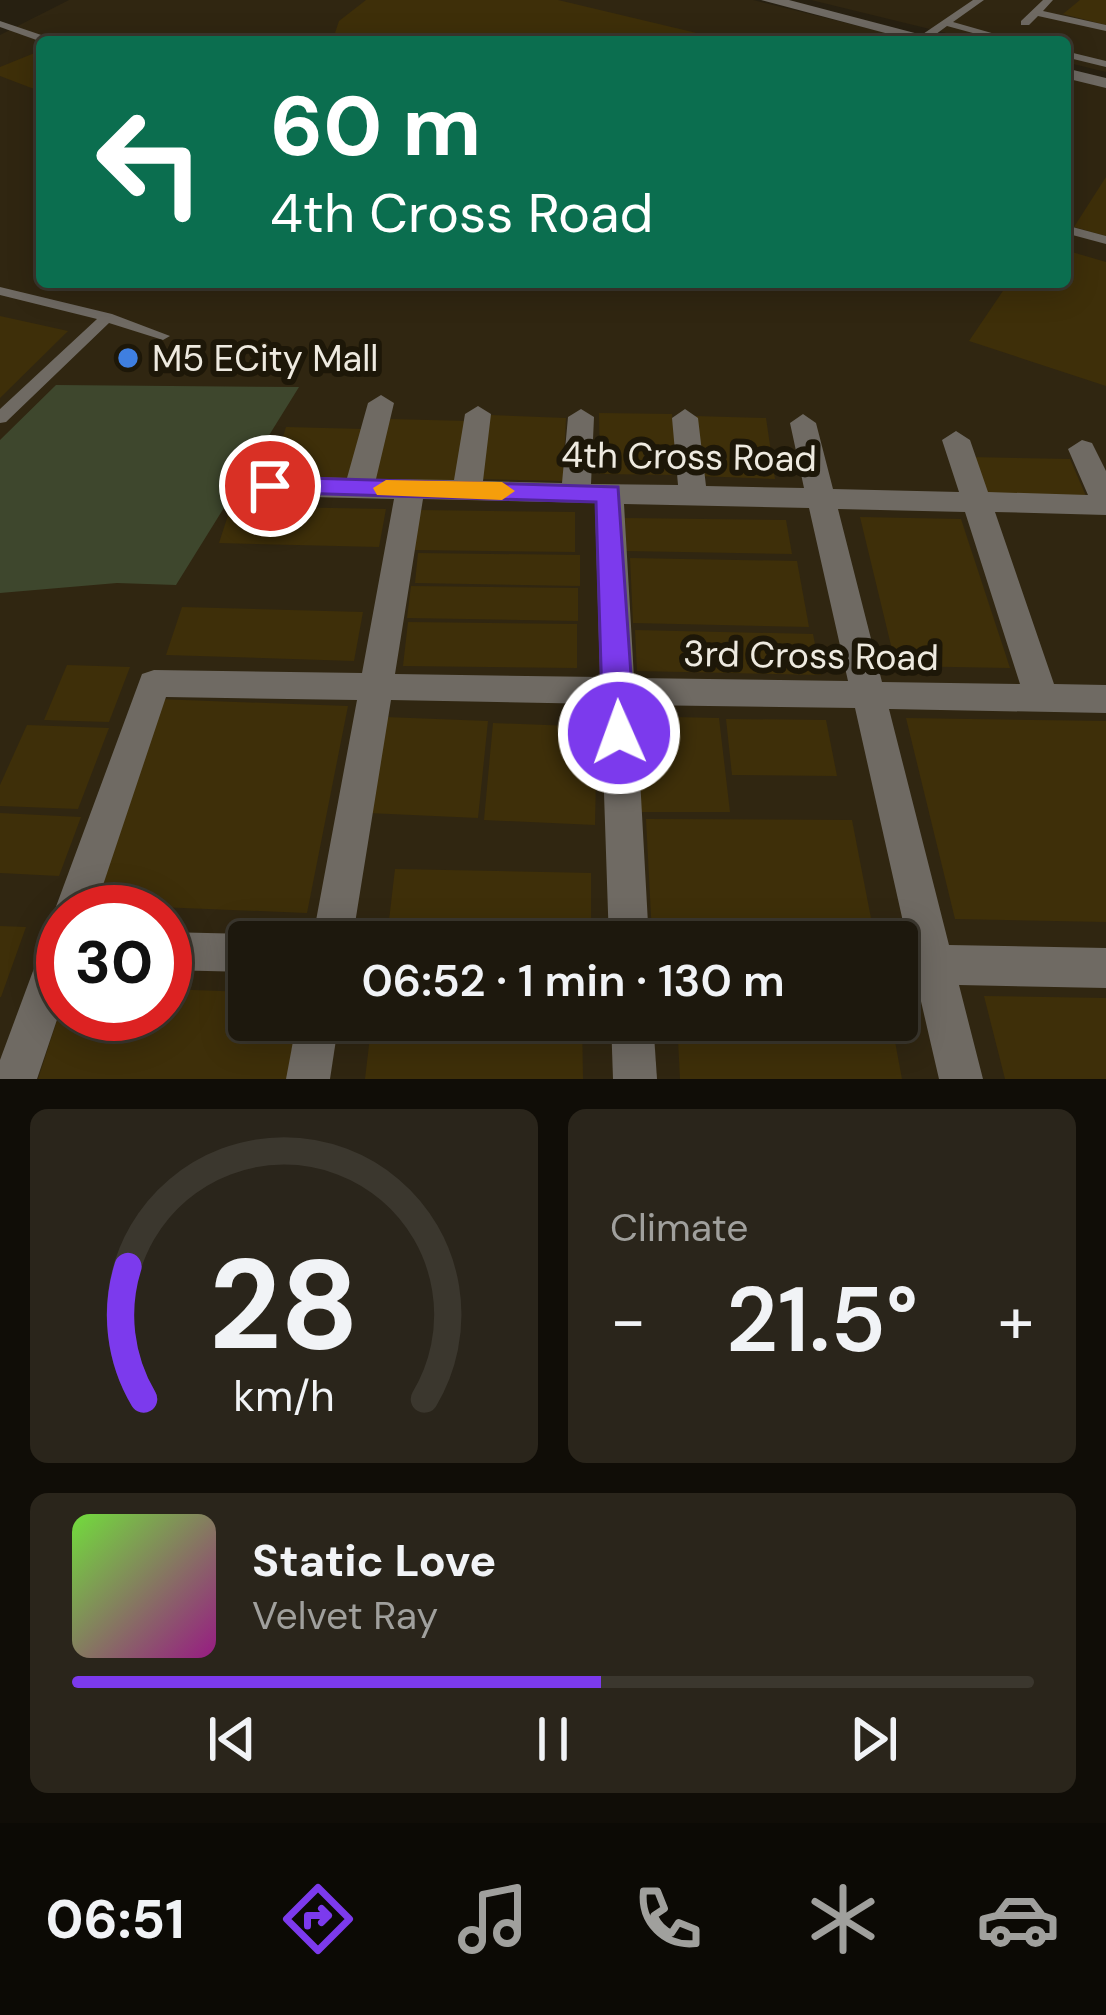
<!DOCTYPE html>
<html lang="en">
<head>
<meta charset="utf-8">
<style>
  :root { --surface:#1d180d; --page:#2a251b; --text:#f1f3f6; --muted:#a0a09d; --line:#3b372e; --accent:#7c3aed }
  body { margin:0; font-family:"DM Sans",sans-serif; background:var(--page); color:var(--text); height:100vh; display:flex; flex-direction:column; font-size:45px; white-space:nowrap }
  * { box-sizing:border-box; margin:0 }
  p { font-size:39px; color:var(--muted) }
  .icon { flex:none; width:66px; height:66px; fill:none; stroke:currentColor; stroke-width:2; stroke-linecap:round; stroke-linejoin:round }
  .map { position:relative; height:1079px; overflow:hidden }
  .drawer { display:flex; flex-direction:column; gap:30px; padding:30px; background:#100d07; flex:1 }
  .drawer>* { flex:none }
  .banner { position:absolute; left:36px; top:36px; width:1035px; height:252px; border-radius:12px; box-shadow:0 6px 30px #0003,0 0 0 3px var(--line); background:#0b6e4f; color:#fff; overflow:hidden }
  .speed { position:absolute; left:36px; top:885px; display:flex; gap:24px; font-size:60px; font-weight:700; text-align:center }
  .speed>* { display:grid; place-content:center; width:156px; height:156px; border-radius:50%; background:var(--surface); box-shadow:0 6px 30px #0003,0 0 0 3px var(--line); line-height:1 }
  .speed .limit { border:18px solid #d22; background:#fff; color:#111 }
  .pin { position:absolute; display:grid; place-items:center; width:102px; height:102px; color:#fff; margin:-51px; border:6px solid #fff; border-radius:50%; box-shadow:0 3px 12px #0007 }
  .me { position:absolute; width:132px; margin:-66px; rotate:358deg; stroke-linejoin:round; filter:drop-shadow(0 0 9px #0008) }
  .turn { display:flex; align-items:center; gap:42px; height:252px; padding:0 36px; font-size:54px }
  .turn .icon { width:156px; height:156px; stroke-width:2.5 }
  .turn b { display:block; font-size:84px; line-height:102px }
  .big { font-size:90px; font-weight:600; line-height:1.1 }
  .drawer .widget { flex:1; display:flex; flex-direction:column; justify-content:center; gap:18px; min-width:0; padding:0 42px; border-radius:18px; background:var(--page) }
  .drawer .dial { align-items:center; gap:0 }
  .dial svg { height:312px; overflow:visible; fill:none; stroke:var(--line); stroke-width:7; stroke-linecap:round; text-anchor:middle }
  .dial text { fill:var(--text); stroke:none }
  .song { display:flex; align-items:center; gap:36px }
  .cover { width:144px; height:144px; border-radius:18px; background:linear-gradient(135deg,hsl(100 70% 55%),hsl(310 70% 35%)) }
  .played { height:12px; border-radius:6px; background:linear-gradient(90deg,var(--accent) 55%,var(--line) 55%) }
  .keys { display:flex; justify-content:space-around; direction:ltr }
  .heat { display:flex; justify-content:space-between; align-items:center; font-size:66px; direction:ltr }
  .drawer .tiles { flex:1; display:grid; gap:30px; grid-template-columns:1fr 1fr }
  .widget:last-child { grid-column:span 2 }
  .trip { position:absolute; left:228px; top:921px; width:690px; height:120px; border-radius:12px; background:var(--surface); box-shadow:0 6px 30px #0003,0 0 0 3px var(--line); font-weight:600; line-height:120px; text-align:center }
  .tabs { display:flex; height:192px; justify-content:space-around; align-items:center; background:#0c0a05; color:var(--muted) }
  .tabs .icon { width:84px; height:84px }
  .tabs .current { color:var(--accent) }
  .tabs b { font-size:54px; color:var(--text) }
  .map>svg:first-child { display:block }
</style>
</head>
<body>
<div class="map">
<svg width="1106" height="1079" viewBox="0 0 1106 1079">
  <rect width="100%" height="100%" fill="#272011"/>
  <!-- built -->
  <g fill="#302611" fill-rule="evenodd">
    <path d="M69,0H753L924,42H42V282H1065V77L1106,87V1079H0V35ZM63,912H165V1014H63ZM249,942H897V1020H249Z"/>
    <polygon points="811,0 1106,0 1106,72 1065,62 1065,42 983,42"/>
  </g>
  <!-- green -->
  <polygon fill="#3e472d" points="56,385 299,387 176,585 117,583 0,593 0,440"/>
  <!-- building -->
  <g fill="#3e2f09">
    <polygon points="366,0 558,0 726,40 332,42 339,21"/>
    <polygon points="1080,0 1106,0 1106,25 1063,14"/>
    <polygon points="42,50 42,92 0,76 0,67"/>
    <polygon points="1106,177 1106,236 1074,227"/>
    <polygon points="1065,250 1106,262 1106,386 969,341 1009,282 1065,282"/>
    <polygon points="0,316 68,331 0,398"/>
    <polygon points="599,413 672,414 678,475 600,474"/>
    <polygon points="490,415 566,418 563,481 482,479"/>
    <polygon points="694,416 766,418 775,479 698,476"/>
    <polygon points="389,419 469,421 460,481 375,479"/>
    <polygon points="286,427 364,429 351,482 270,479"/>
    <polygon points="971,457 1070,459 1086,496 983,494"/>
    <polygon points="231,506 386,509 379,547 219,543"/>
    <polygon points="419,510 575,512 575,552 414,550"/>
    <polygon points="860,517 961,519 1010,668 896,666"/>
    <polygon points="625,518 786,520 792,554 626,551"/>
    <polygon points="418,553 580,555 580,586 415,583"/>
    <polygon points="630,558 797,561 809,627 633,623"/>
    <polygon points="411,586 578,588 578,621 407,618"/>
    <polygon points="182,607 363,612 354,661 166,655"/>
    <polygon points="408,622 577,624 577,668 403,666"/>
    <polygon points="635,630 813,634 821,675 637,671"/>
    <polygon points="67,665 130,667 109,722 44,720"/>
    <polygon points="157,699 348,706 307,913 86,904"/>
    <polygon points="624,716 719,718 730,812 629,812"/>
    <polygon points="385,717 488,721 478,818 368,813"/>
    <polygon points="906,718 1106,721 1106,922 955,919"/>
    <polygon points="726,719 826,720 837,776 732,775"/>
    <polygon points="493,723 597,727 595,825 484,820"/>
    <polygon points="27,725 109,728 78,809 0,806 0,785"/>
    <polygon points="0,813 81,817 59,876 0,873"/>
    <polygon points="646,819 852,820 875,939 652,935"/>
    <polygon points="395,869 591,873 591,933 388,929"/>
    <polygon points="0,926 26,927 1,997 0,997"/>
    <polygon points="165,989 249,992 249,1020 297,1020 287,1079 38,1079 62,1005 63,1014 165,1014"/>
    <polygon points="984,996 1106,998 1106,1079 1005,1079"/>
    <polygon points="372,1020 582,1020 583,1079 365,1079"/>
    <polygon points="677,1020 891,1020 902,1079 680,1079"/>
  </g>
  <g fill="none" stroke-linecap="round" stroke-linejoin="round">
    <!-- service -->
    <g fill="#6f6a63" fill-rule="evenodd">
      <polygon points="973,0 984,0 953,22 1023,42 1006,42 947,26 928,40 920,40 920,36"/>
      <polygon points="1043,0 1053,0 1043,11 1106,25 1106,31 1038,16 1029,25 1021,25 1021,21"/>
      <polygon points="0,21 56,40 57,42 42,42 0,27"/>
      <polygon points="1065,51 1106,61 1106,67 1065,57"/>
      <polygon points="1065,225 1106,236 1106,244 1065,233"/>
      <polygon points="0,287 112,314 170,336 163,340 109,323 6,422 0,423 0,409 97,319 0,295"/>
    </g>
    <!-- minor -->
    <g fill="#6f6a63" fill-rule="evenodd">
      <path d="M381,395L394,403L376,479L454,480L465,414L478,406L491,414L483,481L562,483L568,417L581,409L594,417L591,484L678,485L672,418L685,409L698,418L706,486L804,488L790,423L803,414L816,423L833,489L959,492L942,440L956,431L970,440L988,492L1088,495L1068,449L1082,440L1092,443L1106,471V515L995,512L1054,684L1106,685V713L889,709L949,945L1106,948V988L959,985L983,1079H939L917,984H897V944H908L855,708L636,705L649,942H609L601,704L391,700L352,942H312L357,700L166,697L94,912H63V1002L37,1079H0V1060L49,928L60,924L54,912L142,674L154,670L362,673L394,499L270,496L256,486L270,476L347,478L368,403ZM423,499L595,503L600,677L395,674ZM624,504L809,508L848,681L634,678ZM838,509L965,512L1020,684L882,682Z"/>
      <polygon points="165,932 249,934 265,942 249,942 249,972 165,970"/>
      <polygon points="297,1020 339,1020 330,1079 286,1079"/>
      <polygon points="611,1020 653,1020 657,1079 613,1079"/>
    </g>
    <!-- tertiary -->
    <g fill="#6f6a63" fill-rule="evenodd">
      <polygon points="761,0 789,0 949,42 919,42"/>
      <polygon points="1065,68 1106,78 1106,88 1065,78"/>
    </g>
  </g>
  <!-- route -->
  <polygon fill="#7c3aed" stroke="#51269a" stroke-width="3" points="270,477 618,487 635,733 630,742 619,746 608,742 603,733 596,502 261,492 257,486"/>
  <!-- slow -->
  <polygon fill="#f59e0b" points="386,480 502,482 515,491 502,500 377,495 373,488"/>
  <!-- markers -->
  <circle fill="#3f7fe0" stroke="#1d1708" stroke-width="4.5" cx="128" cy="358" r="12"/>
  <g text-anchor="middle" stroke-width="12" stroke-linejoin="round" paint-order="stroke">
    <!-- poi labels -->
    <g font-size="36" fill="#eeeae0" stroke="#1d1708" text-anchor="start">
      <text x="152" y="371">M5 ECity Mall</text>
    </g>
    <!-- street labels -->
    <g font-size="36" fill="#eeeae0" stroke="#1d1708">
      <text transform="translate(689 456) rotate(1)" y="13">4th Cross Road</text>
      <text transform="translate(811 655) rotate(1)" y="13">3rd Cross Road</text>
    </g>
  </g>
</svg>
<div class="speed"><div class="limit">30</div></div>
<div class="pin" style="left:270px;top:486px;background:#d93025"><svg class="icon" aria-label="arrive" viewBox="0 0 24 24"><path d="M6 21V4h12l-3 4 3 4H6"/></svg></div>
<svg class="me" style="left:619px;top:733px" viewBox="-20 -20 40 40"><circle r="17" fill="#7c3aed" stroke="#fff" stroke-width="3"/><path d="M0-11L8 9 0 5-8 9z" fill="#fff"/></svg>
<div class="trip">06:52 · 1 min · 130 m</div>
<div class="banner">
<div class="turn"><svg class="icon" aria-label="left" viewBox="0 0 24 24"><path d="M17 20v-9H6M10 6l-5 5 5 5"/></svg><div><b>60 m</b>4th Cross Road</div></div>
</div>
</div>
<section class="drawer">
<div class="tiles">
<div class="widget dial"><svg viewBox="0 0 100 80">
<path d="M14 69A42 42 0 1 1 86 69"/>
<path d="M14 69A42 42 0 0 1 10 35" stroke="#7c3aed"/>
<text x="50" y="56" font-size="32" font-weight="700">28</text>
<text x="50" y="72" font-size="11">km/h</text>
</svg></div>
<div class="widget"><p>Climate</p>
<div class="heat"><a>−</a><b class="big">21.5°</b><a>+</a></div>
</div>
<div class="widget">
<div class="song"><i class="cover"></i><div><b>Static Love</b><p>Velvet Ray</p></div></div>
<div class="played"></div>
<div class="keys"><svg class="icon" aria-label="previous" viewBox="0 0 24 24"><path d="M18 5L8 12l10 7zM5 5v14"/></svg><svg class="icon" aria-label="pause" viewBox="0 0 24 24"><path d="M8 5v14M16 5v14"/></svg><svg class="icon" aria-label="next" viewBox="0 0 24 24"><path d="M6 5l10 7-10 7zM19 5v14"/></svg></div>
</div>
</div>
</section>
<nav class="tabs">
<b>06:51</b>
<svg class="icon current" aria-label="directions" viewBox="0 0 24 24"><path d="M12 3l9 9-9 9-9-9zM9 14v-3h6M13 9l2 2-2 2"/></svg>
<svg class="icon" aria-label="music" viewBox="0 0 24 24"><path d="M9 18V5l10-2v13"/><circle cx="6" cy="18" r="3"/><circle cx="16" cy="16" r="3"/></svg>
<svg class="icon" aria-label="phone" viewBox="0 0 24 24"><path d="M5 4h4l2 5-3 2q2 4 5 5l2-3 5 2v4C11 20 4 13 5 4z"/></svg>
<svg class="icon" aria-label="climate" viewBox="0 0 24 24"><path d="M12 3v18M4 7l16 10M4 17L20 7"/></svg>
<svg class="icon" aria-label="car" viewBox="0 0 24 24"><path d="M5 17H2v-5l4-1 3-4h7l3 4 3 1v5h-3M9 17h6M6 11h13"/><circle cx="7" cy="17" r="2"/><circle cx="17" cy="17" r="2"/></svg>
</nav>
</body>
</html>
